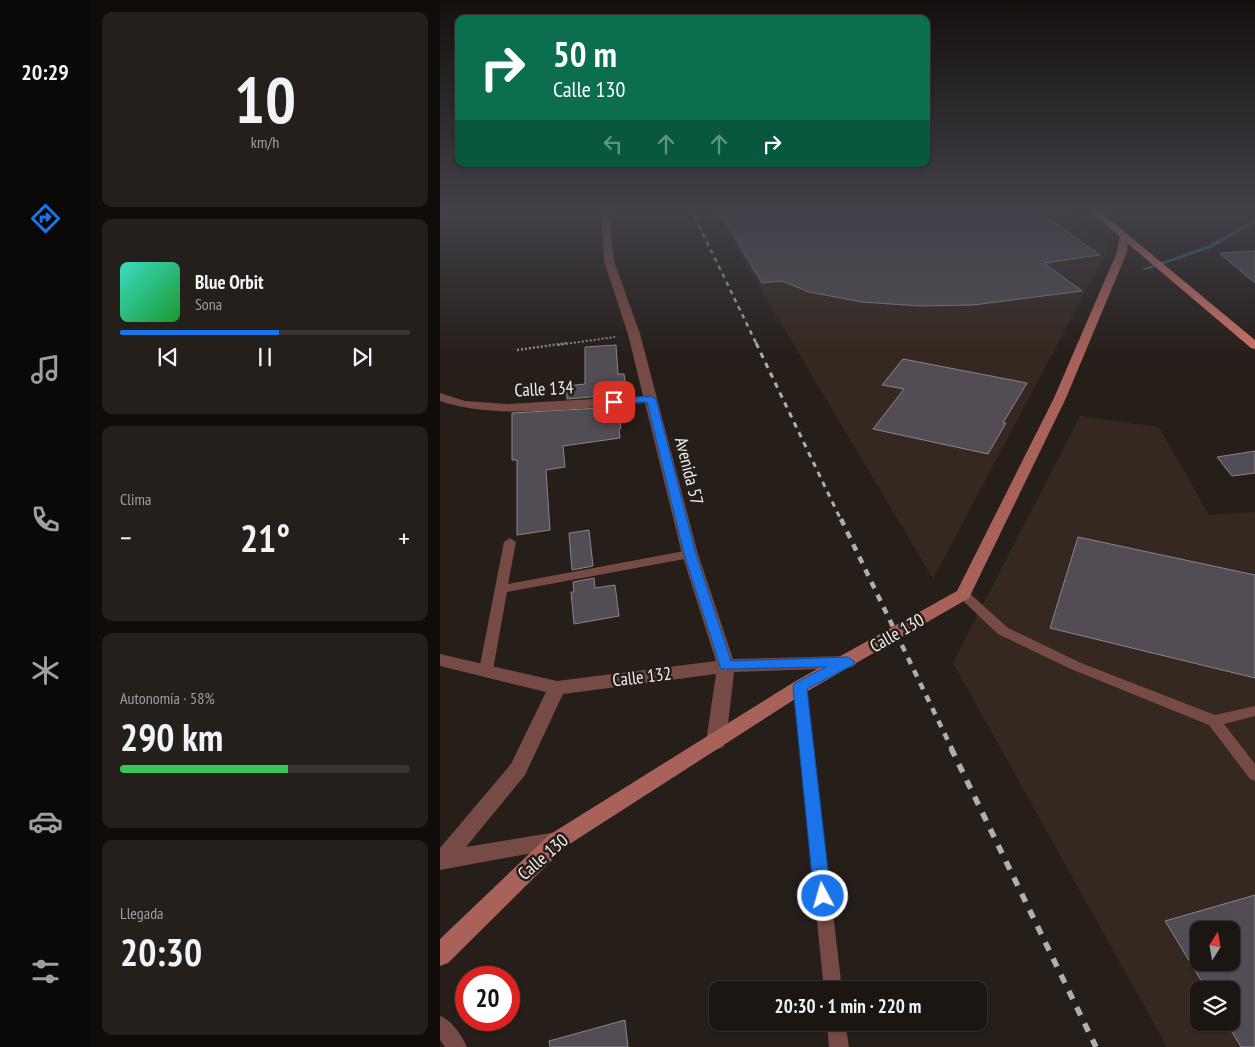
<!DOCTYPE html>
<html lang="es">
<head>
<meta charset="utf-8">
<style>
  :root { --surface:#1c1613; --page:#251f1c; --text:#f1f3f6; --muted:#a09fa0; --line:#3a3533; --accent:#1a73e8 }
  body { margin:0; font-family:"PT Sans Narrow",sans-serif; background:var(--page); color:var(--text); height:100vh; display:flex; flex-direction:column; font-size:19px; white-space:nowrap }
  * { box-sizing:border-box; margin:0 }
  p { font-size:16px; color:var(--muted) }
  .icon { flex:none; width:28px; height:28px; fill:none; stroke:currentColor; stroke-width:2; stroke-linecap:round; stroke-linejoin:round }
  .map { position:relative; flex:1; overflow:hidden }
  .panel { display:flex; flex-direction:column; gap:12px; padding:12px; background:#0f0c0a; width:350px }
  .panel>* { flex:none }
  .guide { position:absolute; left:15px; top:15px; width:475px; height:152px; border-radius:10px; box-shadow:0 1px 4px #0004,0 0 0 1px var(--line); background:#0b6e4f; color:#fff; overflow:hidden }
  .needle { width:32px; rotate:11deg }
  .fabs { position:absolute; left:750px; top:921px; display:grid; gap:10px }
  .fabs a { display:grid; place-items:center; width:50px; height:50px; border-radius:10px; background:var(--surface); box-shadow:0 1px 4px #0004,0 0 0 1px var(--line); font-size:25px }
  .speed { position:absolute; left:15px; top:966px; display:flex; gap:10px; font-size:25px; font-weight:700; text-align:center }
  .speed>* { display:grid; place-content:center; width:65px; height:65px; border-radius:50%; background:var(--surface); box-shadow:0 1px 4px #0004,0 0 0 1px var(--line); line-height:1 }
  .speed .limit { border:8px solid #d22; background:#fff; color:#111 }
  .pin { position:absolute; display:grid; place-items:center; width:42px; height:42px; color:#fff; margin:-21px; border-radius:10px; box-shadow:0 2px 8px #0006 }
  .me { position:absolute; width:55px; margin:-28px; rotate:354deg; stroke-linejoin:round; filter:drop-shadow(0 0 4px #0008) }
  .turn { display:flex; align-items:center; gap:18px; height:105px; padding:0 15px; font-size:22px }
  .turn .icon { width:65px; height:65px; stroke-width:2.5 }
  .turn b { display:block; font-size:35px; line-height:42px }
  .lanes { display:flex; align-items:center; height:48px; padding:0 15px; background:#0003; justify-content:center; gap:25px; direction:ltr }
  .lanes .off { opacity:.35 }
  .big { font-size:38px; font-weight:800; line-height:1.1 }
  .panel .tile { flex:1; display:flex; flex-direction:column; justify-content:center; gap:8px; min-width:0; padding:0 18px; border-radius:10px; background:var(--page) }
  .panel .dial { align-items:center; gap:0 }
  .dial b { font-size:65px; line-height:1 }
  .song { display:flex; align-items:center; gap:15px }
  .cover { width:60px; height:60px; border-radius:8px; background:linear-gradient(135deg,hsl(170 70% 55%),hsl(130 70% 35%)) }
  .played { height:5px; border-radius:2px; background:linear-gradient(90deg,var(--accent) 55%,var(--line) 55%) }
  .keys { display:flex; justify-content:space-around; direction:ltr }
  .heat { display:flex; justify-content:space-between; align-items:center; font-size:28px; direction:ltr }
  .charge { height:8px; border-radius:4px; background:linear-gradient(90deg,#34c759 58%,var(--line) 0) }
  .trip { position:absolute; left:269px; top:981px; width:278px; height:50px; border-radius:10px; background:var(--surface); box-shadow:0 1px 4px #0004,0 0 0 1px var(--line); font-weight:800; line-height:50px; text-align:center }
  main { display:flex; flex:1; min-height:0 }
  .tabs { display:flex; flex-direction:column; width:90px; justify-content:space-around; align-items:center; background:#0b0908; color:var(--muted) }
  .tabs .icon { width:35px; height:35px }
  .tabs .current { color:var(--accent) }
  .tabs b { font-size:22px; color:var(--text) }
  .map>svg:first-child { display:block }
</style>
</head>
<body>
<main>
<nav class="tabs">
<b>20:29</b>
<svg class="icon current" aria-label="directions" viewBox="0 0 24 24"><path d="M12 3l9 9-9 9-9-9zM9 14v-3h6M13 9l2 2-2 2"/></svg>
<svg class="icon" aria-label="music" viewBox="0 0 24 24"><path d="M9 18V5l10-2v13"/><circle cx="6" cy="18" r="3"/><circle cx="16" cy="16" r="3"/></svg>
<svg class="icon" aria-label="phone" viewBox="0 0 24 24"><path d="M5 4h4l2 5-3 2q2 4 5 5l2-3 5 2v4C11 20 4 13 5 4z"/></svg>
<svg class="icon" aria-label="climate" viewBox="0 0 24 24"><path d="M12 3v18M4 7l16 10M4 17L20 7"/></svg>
<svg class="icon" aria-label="car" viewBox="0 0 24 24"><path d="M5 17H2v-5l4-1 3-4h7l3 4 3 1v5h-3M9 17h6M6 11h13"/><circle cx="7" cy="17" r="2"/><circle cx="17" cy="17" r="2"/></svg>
<svg class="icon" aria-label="filters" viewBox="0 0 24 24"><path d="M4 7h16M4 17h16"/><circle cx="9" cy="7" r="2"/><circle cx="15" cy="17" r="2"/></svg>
</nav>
<section class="panel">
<div class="tile dial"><b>10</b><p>km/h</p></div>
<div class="tile">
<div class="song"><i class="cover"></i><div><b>Blue Orbit</b><p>Sona</p></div></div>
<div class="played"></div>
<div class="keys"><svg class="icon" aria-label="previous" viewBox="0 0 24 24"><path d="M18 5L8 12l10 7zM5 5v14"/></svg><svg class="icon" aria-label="pause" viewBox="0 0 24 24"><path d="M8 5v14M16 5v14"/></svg><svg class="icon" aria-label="next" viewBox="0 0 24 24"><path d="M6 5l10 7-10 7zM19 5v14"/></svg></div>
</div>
<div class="tile"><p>Clima</p>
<div class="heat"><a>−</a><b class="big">21°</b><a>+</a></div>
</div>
<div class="tile"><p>Autonomía · 58%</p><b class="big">290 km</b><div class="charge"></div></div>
<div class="tile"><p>Llegada</p><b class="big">20:30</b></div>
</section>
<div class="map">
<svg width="815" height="1047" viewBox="0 0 815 1047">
  <rect width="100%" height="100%" fill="#261e19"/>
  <!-- built -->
  <g fill="#352820" fill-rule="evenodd">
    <polygon points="273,209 626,209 669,247 493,579"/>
    <path d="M640,416L719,427L769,515L815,512V1047H727L513,663ZM759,930H791V962H759ZM759,990H791V1022H759Z"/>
  </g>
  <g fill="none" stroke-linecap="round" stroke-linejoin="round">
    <!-- stream -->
    <polygon fill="#277385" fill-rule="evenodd" points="815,220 815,223 771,248 706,270 702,269 767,246"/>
  </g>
  <!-- building -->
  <g fill="#524c54" stroke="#8a848c" fill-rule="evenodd">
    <polygon points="278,209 596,209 660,255 604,263 642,291 533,305 480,306 422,302 369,292 342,281 322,283"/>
    <polygon points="815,251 815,283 779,253"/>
    <polygon points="176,345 178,374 184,374 187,394 127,399 126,386 145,384 145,347"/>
    <polygon points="463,359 587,383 563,423 566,423 548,454 433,429 464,389 442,385"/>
    <polygon points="177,407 181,428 179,429 180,438 123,446 125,467 106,470 110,530 77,535 77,460 72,460 72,413"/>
    <polygon points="815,451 815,473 792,476 777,457"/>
    <polygon points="149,530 153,566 132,570 129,533"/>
    <polygon points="638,537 815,575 815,678 610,628"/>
    <polygon points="154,578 155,588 175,585 179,616 134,624 131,592 134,592 133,582"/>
    <path d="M815,895V1047H801L786,1022H791V990H767L725,921ZM759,930H791V962H759Z"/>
    <polygon points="185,1020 188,1047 110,1047 109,1041"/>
  </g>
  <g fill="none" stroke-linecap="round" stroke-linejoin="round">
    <!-- path-far1 -->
    <polyline stroke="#908a85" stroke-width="2" stroke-dasharray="2 2" stroke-linecap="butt" points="118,345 175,337"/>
    <!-- path -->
    <polyline stroke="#908a85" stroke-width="2.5" stroke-dasharray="2 2" stroke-linecap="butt" points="77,350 127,343"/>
    <!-- lane -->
    <g fill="#774b45" fill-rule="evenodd">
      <polygon points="70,538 76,542 68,584 250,550 256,554 250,558 67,592 53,670 51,673 46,675 41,673 39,670 64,542"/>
      <polygon points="523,590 527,591 568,628 641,663 775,715 815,706 815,716 784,724 815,764 815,781 810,779 769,725 631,669 558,634 519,597 517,594 519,591"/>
      <polygon points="360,682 365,683 367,687 402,990 384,990 353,687 355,683"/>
      <path d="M0,1016C12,1020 22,1036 27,1047H5L0,1040Z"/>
      <polygon points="387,1022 405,1022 409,1047 389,1047"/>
    </g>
    <!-- street -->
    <g fill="#774b45" fill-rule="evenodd">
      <polygon points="2,209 13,209 0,218 0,211"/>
      <path d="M161,209H169L174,261L200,334L258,554L293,659L408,656L414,658L417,662L414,666L408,668L294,672L286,742L283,747L276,750L269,747L266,742L276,674L123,694L85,775L26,847L117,832L125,835L128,841L125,847L0,870V848L71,764L106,692L0,666V654L117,681L276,661L242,554L205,403C144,407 57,421 0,401V393L25,401L67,404L203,396L188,334L164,261Z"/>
    </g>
    <!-- secondary -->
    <polygon fill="#a86259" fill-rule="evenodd" points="680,233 688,235 687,252 626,398 529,598 366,692 125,847 8,963 0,966 0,939 109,835 354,682 517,591 614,398 677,252"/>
    <!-- primary -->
    <polygon fill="#cf7368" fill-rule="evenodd" points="647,209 657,209 815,340 815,349 811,348"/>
    <!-- rail-far3 -->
    <polyline stroke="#b3aea9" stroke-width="2.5" stroke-dasharray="4.5 4.5" stroke-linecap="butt" points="251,209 317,345"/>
    <!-- rail-far2 -->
    <polyline stroke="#b3aea9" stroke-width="3" stroke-dasharray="5.5 5.5" stroke-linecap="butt" points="316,343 401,520"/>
    <!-- rail-far1 -->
    <polyline stroke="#b3aea9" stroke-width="4.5" stroke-dasharray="7 7" stroke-linecap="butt" points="401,519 512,749"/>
    <!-- rail -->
    <polyline stroke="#b3aea9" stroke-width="5.5" stroke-dasharray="9 9" stroke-linecap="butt" points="511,748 656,1047"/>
  </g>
  <!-- sky -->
  <linearGradient id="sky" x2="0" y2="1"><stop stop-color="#15100e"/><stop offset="0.59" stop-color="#414149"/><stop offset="1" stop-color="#414149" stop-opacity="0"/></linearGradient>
  <rect width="815" height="356" fill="url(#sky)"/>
  <!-- route -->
  <polygon fill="#1a73e8" stroke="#114b97" points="211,396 216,399 256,554 291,661 408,657 415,662 413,665 367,689 391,896 389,902 383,904 377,902 374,896 353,687 355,683 386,667 281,669 244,554 207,402 174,404 169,402 174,399"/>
  <g text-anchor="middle" stroke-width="5" stroke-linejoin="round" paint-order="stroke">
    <!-- street labels -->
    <g font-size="18" fill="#f3eeea" stroke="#261e19">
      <text transform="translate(104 389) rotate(-3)" y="6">Calle 134</text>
      <text transform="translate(249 471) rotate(76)" y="6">Avenida 57</text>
      <text transform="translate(457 633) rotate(-30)" y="6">Calle 130</text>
      <text transform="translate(202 677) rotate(-7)" y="6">Calle 132</text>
      <text transform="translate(103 857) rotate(-41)" y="6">Calle 130</text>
    </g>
  </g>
</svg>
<div class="fabs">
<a><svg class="needle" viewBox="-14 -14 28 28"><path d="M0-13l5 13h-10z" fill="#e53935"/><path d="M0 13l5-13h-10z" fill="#a09fa0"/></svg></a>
<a><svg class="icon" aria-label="layers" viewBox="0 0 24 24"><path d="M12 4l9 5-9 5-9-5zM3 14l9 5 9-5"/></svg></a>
</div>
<div class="speed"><div class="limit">20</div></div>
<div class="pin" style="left:174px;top:402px;background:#d93025"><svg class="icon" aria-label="arrive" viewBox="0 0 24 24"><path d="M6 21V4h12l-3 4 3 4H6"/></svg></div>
<svg class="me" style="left:383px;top:896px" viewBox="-20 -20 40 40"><circle r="17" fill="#1a73e8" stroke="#fff" stroke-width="3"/><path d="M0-11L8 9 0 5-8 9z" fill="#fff"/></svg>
<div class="trip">20:30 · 1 min · 220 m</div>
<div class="guide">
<div class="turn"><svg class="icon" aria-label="right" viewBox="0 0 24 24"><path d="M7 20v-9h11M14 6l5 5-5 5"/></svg><div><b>50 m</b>Calle 130</div></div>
<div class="lanes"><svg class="icon off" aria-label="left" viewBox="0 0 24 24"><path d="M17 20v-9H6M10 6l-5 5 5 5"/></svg><svg class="icon off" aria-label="ahead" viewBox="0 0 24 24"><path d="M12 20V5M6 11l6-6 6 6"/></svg><svg class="icon off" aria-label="ahead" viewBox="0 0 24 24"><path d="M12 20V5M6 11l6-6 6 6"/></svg><svg class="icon" aria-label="right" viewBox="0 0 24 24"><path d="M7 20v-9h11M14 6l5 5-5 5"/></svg></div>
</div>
</div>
</main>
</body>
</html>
